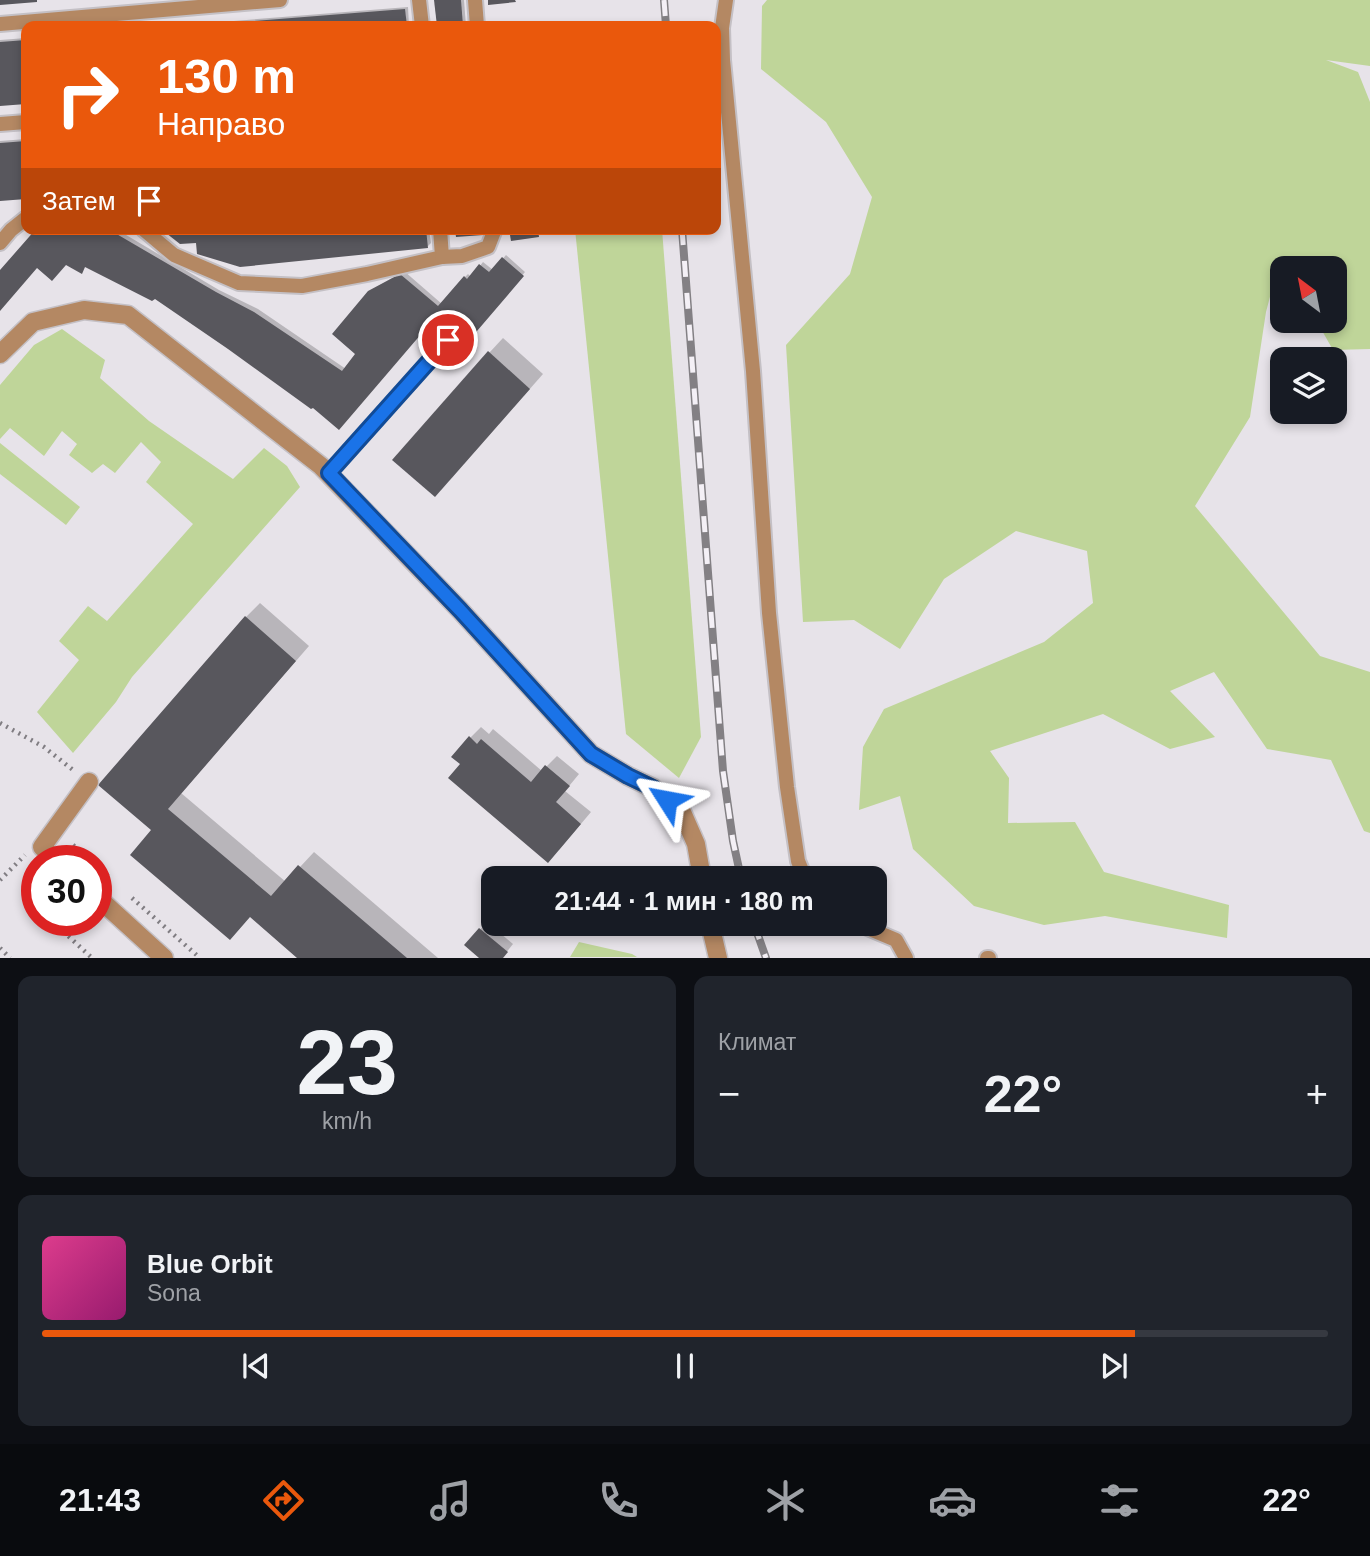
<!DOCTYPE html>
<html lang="ru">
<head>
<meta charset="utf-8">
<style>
  :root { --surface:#171b24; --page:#20242c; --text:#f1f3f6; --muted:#9ea1a6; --line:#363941; --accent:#ea580c }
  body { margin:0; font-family:Helvetica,sans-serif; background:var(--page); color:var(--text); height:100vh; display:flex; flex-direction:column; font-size:26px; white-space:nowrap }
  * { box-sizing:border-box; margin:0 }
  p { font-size:23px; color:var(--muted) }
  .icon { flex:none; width:38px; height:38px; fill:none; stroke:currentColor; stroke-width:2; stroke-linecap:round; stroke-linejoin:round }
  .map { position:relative; height:958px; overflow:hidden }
  .details { display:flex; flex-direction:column; gap:18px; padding:18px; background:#0d0f14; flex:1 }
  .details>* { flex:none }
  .top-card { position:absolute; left:21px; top:21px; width:700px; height:214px; border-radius:14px; box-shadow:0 4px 10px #0003; background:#ea580c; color:#fff; overflow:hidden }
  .needle { width:46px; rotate:328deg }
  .tools { position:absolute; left:1270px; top:256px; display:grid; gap:14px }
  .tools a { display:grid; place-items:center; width:77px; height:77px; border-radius:14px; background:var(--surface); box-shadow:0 4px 10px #0003; font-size:35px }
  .speed { position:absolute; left:21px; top:845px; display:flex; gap:14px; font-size:35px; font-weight:700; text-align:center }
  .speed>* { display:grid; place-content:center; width:91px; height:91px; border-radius:50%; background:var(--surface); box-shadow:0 4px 10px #0003; line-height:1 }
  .speed .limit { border:10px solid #d22; background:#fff; color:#111 }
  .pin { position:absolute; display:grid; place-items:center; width:60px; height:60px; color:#fff; margin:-30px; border:4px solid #fff; border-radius:50%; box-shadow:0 2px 7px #0007 }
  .me { position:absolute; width:77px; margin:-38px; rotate:304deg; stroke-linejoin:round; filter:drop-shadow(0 0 5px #0008) }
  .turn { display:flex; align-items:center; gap:24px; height:147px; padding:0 21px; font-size:32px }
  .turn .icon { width:91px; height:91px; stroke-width:2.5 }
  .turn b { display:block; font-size:49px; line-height:60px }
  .then { display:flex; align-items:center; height:66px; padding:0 21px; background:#0003; gap:14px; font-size:26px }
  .big { font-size:52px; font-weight:600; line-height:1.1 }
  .details .tile { flex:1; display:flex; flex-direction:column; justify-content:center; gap:10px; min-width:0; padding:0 24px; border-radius:14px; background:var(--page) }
  .details .dial { align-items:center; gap:0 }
  .dial b { font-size:91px; line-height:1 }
  .song { display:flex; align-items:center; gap:21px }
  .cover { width:84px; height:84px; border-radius:10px; background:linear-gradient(135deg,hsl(330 70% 55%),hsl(320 70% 35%)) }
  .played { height:7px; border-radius:4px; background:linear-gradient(90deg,var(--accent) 85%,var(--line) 85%) }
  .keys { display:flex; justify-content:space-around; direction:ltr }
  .heat { display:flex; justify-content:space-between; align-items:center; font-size:38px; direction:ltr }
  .details .tiles { flex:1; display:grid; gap:18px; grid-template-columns:1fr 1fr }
  .tile:last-child { grid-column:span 2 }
  .trip { position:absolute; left:481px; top:866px; width:406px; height:70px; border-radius:14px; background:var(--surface); box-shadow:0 4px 10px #0003; font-weight:600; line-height:70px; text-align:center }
  .menu { display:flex; height:112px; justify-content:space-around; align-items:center; background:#090b0e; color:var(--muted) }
  .menu .icon { width:49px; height:49px }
  .menu .active { color:var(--accent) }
  .menu b { font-size:32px; color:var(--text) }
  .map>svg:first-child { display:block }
</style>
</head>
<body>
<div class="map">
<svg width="1370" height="958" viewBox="0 0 1370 958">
  <rect width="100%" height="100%" fill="#e7e3e9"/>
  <!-- green -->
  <g fill="#bfd599">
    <polygon points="767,0 1370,0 1370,66 1326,60 1358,72 1370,102 1370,349 1333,350 1316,320 1335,320 1335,268 1285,268 1280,259 1266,312 1250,417 1195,506 1320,656 1370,672 1370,833 1364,831 1331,760 1267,749 1214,672 1170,691 1215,737 1170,749 1103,714 990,751 1009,778 1008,823 1075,822 1104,872 1229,905 1227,938 1105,916 1044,925 974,906 913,849 900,796 859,810 863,747 884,709 1044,642 1093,603 1087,551 1016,531 944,579 900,649 854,620 803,622 786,345 850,274 872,197 826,122 761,69 762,6"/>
    <polygon points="575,229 662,229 701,737 679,778 626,734"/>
    <polygon points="62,329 105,360 100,378 149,421 233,479 264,448 287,466 300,487 132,677 116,702 73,753 37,712 79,660 59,641 88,606 107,621 193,524 146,482 161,462 141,442 115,473 103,464 92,473 69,455 77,444 62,431 44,456 10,428 0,439 0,385 34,345"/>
    <polygon points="0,443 80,507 66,525 0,474"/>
    <polygon points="579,942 632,954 637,957 570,957"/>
  </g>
  <!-- shadow -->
  <g fill="#0003">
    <polygon points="436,0 464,0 466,26 439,26"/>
    <polygon points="408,7 409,26 170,26"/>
    <polygon points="26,38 26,102 0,104 0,40"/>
    <polygon points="26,139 26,197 0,200 0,141"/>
    <polygon points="38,229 81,229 88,233 90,229 116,229 219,290 258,309 346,369 358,354 373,289 404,271 442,304 465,277 468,274 471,277 483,262 493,270 506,255 525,272 471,336 440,309 313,406 155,297 86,265 81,272 66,263 37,266 0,309 0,273"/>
    <polygon points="167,229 429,229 431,243 428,246 198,241"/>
    <polygon points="503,338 543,374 449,481 489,353"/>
    <polygon points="260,603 309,646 181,793 286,882 314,852 438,958 300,958 153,830 246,617"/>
    <polygon points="481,727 489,734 493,729 542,771 557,756 579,774 565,791 591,812 559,850 462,764 470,738"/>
    <polygon points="487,922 513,944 502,958 467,944"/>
  </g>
  <!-- building -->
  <g fill="#58575d">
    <polygon points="0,0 37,0 37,2 0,5"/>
    <polygon points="434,0 461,0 463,26 437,26"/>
    <polygon points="488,0 515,0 516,2 488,5"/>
    <polygon points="405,9 407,26 218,26 218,24"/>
    <polygon points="26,40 26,104 0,106 0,42"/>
    <polygon points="26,141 26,199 0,201 0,143"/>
    <polygon points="36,229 73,229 84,235 87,230 101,232 103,229 108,229 216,292 254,312 342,371 355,354 332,334 368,291 400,274 438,306 464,276 467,279 479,264 489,272 502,257 524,276 471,338 440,312 339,430 313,408 311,409 228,349 155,299 152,301 85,267 82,274 66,265 52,281 37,268 0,311 0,270"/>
    <polygon points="166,229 426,229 428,248 240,267 197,254 196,243 180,244 166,233"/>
    <polygon points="455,229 482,229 483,235 456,237"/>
    <polygon points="509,229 538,229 539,237 511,241"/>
    <polygon points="488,351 530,389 435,497 392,460"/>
    <polygon points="245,616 296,661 168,809 271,896 298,865 407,958 297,958 250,917 230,940 130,855 151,830 98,785"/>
    <polygon points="469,736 477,744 481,739 531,782 545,765 570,786 556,802 581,824 548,863 448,778 460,764 451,757"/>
    <polygon points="479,928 508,952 503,958 479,958 464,945"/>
  </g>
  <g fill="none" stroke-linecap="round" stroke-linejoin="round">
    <defs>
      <g id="lane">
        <polyline points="419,0 422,26"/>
        <polyline points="475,0 477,26"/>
        <polyline points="726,0 722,28 723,60 753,371 769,613 787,787 798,861 805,878"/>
        <polyline points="0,24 280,0"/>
        <polyline points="0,124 26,122"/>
        <polyline points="143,229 174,255 239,283 302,286 367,274 442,257 440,229"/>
        <polyline points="0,243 11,230 26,218"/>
        <polyline points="442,257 462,256 488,247 495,229"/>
        <polyline points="329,473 448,340"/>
        <polyline points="858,924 896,940 906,958"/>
        <polyline points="987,958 989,958"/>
      </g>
      <g id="street">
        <polyline points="0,354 33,322 84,310 128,315 321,466 460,610 591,754 628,776 653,788 682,812 696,844 702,878"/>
        <polyline points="57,861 42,847 89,782"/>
        <polyline points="96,896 164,958"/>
        <polyline points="710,924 718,958"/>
      </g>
    </defs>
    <!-- lane casing -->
    <use href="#lane" stroke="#c4c0c5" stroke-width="18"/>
    <!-- street casing -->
    <use href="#street" stroke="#c4c0c5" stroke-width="21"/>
    <!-- path -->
    <g stroke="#807d82" stroke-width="4.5" stroke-dasharray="2 5" stroke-linecap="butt">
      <polyline points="0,723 44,747 73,770"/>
      <polyline points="73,845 90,861"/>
      <polyline points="96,866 110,878"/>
      <polyline points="0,880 25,855"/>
      <polyline points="132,898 200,958"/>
      <polyline points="77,920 66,934 92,958"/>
      <polyline points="0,948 10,958"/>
    </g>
    <!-- lane -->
    <use href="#lane" stroke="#b48863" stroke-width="14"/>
    <!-- street -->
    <use href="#street" stroke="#b48863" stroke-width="18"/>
    <defs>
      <g id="rail">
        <polyline points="664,0 666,26"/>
        <polyline points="682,229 723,771 733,841 741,878"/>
        <polyline points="754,924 766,958"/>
      </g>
    </defs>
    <!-- rail casing -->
    <use href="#rail" stroke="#838084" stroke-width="8"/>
    <!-- rail -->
    <use href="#rail" stroke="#f4f0f6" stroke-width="5" stroke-dasharray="16" stroke-linecap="butt"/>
  </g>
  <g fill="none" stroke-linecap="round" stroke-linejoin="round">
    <defs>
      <polyline id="route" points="448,340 329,473 460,610 591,754 628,776 653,788 667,800"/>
    </defs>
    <!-- route casing -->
    <use href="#route" stroke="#114b97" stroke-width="18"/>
    <!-- route -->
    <use href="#route" stroke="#1a73e8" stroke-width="12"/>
  </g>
</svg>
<div class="tools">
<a><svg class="needle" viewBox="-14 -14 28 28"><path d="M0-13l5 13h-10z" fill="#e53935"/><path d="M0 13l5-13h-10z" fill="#9ea1a6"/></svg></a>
<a><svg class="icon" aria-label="layers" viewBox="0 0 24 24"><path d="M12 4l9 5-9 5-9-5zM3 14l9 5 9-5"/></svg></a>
</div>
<div class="speed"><div class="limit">30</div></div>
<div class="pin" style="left:448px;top:340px;background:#d93025"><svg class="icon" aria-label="arrive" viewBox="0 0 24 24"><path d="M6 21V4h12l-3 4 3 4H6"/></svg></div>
<svg class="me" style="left:667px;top:800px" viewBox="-20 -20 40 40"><path d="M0-17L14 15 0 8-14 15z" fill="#1a73e8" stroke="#fff" stroke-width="4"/></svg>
<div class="trip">21:44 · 1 мин · 180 m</div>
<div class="top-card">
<div class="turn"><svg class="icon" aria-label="right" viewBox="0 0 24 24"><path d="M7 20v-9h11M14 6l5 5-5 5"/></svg><div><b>130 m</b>Направо</div></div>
<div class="then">Затем<svg class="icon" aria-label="arrive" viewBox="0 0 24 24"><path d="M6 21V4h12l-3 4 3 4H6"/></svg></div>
</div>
</div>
<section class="details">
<div class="tiles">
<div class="tile dial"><b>23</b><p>km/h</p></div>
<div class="tile"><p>Климат</p>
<div class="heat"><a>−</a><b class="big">22°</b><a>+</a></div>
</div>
<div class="tile">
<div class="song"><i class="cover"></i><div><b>Blue Orbit</b><p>Sona</p></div></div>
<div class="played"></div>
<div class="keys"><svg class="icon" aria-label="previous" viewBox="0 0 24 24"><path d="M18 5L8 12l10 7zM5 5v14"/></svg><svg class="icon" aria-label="pause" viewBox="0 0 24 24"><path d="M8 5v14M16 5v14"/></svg><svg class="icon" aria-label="next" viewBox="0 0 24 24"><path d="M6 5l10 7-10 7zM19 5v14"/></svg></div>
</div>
</div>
</section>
<nav class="menu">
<b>21:43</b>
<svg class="icon active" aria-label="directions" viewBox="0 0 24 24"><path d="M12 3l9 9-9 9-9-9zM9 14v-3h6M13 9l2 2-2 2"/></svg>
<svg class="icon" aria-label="music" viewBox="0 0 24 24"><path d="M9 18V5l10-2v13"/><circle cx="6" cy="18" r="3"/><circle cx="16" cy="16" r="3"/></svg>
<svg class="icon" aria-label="phone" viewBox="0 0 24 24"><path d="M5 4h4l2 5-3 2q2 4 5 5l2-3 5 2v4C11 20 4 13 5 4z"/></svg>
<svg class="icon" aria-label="climate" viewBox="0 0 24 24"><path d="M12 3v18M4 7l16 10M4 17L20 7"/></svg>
<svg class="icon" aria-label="car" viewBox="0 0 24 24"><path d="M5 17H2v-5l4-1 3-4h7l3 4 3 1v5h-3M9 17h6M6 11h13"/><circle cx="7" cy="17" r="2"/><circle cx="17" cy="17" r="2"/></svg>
<svg class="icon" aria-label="filters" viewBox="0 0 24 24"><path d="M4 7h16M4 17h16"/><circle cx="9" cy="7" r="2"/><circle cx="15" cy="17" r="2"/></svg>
<b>22°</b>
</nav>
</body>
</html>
